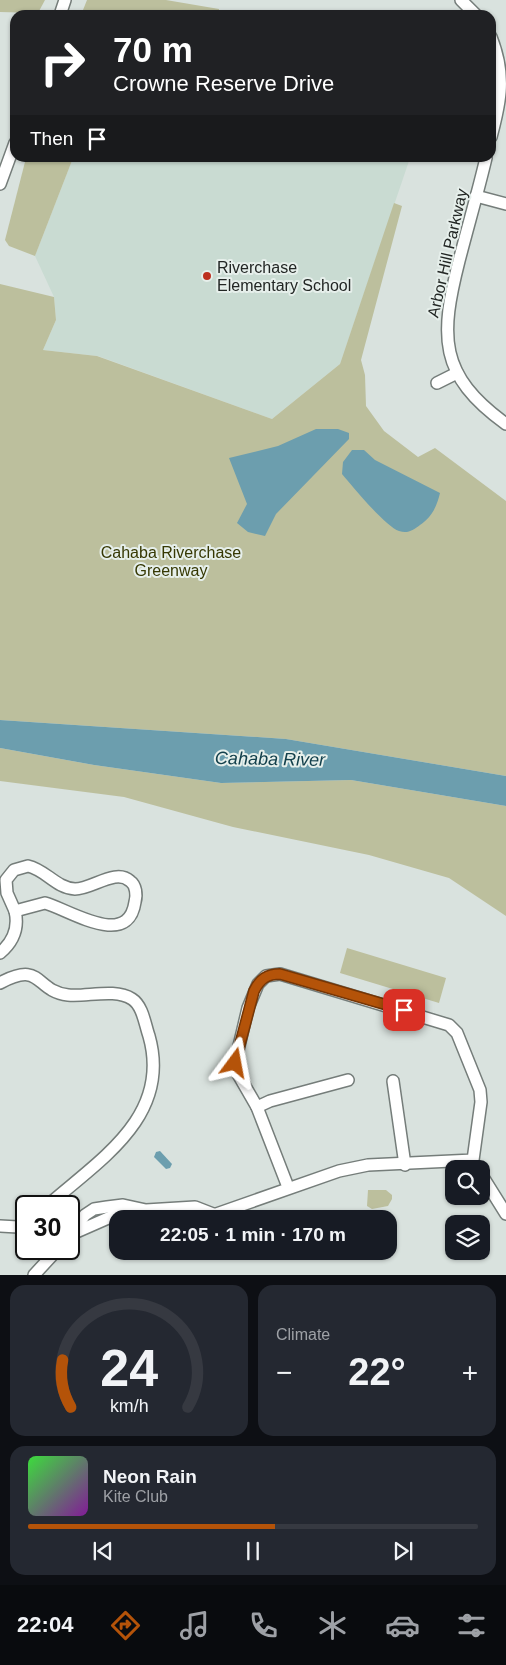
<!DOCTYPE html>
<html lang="en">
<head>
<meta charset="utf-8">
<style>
  :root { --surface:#171b24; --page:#242831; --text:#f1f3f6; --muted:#9ea1a6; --line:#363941; --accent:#b45309 }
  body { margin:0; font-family:Arial,sans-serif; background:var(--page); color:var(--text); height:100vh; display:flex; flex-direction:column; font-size:19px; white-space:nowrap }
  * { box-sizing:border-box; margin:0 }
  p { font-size:16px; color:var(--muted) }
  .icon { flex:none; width:28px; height:28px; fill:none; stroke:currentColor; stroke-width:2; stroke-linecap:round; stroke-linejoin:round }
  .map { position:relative; height:1275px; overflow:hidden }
  .side { display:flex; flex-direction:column; gap:10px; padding:10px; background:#0d0f14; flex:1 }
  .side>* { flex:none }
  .guide { position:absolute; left:10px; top:10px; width:486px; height:152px; border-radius:15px; box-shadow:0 1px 4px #0004; background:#202124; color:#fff; overflow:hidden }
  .fabs { position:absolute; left:445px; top:1160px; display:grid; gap:10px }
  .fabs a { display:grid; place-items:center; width:45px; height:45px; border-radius:10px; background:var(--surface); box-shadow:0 1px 4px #0004; font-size:25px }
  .speed { position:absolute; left:15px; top:1195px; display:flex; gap:10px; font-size:25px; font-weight:700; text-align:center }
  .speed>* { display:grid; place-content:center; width:65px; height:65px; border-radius:50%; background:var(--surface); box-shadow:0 1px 4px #0004; line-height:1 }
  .speed .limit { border:2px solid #111; border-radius:8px; background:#fff; color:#111 }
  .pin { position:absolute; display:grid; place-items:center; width:42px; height:42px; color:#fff; margin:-21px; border-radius:10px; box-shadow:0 2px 8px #0006 }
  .me { position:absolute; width:55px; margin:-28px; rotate:13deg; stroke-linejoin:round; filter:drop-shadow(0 0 4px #0008) }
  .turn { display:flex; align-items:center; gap:18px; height:105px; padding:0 20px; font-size:22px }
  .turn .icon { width:65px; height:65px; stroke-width:2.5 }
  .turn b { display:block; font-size:35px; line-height:42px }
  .then { display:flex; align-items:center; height:48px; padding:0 20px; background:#0003; gap:10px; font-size:19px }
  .big { font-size:38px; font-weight:800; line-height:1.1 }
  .side .card { flex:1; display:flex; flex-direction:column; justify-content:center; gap:8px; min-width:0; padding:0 18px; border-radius:15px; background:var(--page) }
  .side .dial { align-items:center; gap:0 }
  .dial svg { height:130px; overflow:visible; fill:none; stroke:var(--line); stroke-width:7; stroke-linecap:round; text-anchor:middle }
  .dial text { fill:var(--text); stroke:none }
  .song { display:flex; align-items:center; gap:15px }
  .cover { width:60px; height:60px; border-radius:8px; background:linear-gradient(135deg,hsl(120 70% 55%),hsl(290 70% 35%)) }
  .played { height:5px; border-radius:2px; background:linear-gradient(90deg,var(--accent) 55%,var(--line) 55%) }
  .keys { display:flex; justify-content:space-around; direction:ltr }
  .heat { display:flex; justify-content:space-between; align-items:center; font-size:28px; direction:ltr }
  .side .tiles { flex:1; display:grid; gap:10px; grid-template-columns:1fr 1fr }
  .card:last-child { grid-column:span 2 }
  .trip { position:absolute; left:109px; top:1210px; width:288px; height:50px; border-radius:15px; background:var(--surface); box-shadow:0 1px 4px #0004; font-weight:800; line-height:50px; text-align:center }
  .dock { display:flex; height:80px; justify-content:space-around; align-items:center; background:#090b0e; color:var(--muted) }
  .dock .icon { width:35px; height:35px }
  .dock .active { color:var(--accent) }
  .dock b { font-size:22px; color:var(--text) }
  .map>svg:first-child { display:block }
</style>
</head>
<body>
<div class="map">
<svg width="506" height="1275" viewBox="0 0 506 1275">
  <rect width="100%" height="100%" fill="#d9e2de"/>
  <!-- built -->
  <polygon fill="#c9dbd2" points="73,158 410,158 340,364 272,419 98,356 43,350 56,320 54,297 35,256"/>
  <!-- green -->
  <g fill="#bcbf9d">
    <polygon points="0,0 45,0 38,13 0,12"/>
    <polygon points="87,0 166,0 219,9 219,15 81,15"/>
    <polygon points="26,158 73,158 35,256 9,246 5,240"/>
    <polygon points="394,203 402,206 361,360 365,375 366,406 384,431 418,457 435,448 506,501 506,776 286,739 0,720 0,284 54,297 56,320 43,350 97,356 272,419 340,364"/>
    <polygon points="0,748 94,765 221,783 351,780 506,806 506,916 449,878 369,855 233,827 124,797 0,781"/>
    <polygon points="347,948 446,978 439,1003 340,973"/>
    <polygon points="368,1190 386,1190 392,1195 392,1199 388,1206 372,1209 367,1206"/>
  </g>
  <!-- water -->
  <g fill="#6c9eae">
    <polygon points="316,429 338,429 349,433 349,439 276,514 265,536 248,532 237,523 247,504 229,458 278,446"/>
    <path d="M352,450H364L375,460L440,493C437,506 432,517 420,525C413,530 408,534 399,531C386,527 352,486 342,474L343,462Z"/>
    <polygon points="0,720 286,739 506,776 506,806 351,780 221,783 94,765 0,748"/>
    <polygon points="160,1151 172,1164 170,1168 166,1169 154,1157 156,1152"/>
  </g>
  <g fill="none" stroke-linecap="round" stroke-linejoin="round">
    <defs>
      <g id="minor">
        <polyline points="461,0 476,15"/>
        <polyline points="60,15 65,0"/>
        <path d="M491,37C506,75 501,100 491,137"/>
        <path d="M486,158C478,192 468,226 459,261C440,336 438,375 506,424"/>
        <polyline points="0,184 15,143"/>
        <polyline points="476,196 506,204"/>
        <polyline points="437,383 457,373"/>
        <path d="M28,866C46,870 56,888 75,889C92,889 116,868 130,881C136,885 137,895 135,902C128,950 68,909 45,903L15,911L7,893L6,880L14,870Z"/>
        <path d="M0,953C13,942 19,928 15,911"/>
        <path d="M0,983C43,960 34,991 68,995C87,997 115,988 132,999C143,1006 145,1025 149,1036C172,1117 99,1160 47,1206"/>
        <polyline points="393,1081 405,1165"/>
        <polyline points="257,1107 270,1101 348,1080"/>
        <polyline points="481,1174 506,1214"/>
        <polyline points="202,1219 339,1171 368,1165 473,1160 481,1102 480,1090 457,1033 449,1025 280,974 266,976 258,984 248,1008 235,1063 238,1074 257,1107 288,1187"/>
        <polyline points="0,1226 18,1227 26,1224"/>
        <polyline points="74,1233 115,1215 136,1219"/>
        <polyline points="69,1236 85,1215 94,1209 107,1207 123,1205 146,1210 195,1207 213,1214"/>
        <polyline points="34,1275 58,1249"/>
      </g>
    </defs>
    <!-- minor casing -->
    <use href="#minor" stroke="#757d7a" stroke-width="14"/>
    <!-- minor -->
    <use href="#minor" stroke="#fff" stroke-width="11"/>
  </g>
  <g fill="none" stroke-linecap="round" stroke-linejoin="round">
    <defs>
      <path id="route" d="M235,1063L254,991C260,979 267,974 280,974L404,1010"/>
    </defs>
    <!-- route casing -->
    <use href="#route" stroke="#753606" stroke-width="12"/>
    <!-- route -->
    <use href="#route" stroke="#b45309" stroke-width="9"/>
  </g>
  <!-- markers -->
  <circle fill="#bd301f" stroke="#e6efeb" stroke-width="2" cx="207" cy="276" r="5"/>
  <g text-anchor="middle" stroke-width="4" stroke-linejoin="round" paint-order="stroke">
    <!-- street labels -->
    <g font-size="16" fill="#222624" stroke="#e6efeb">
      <text transform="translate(447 253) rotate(-77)" y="6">Arbor Hill Parkway</text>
    </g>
    <!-- poi labels -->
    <g font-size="16" fill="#222624" stroke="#e6efeb" text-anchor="start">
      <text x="217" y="273">Riverchase<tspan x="217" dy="18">Elementary School</tspan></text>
    </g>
    <!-- park labels -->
    <g font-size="16" fill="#363803" stroke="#e6efeb">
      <text x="171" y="558">Cahaba Riverchase<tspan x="171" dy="18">Greenway</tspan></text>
    </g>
    <!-- water labels -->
    <g font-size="18" font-style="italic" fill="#13404c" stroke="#e6efeb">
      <text transform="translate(270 759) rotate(1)" y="6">Cahaba River</text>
    </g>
  </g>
</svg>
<div class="fabs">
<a><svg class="icon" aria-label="search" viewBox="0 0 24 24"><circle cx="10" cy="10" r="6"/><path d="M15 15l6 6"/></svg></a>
<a><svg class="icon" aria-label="layers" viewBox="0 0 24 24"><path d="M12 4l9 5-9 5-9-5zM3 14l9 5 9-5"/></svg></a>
</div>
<div class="speed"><div class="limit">30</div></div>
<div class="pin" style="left:404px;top:1010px;background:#d93025"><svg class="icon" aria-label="arrive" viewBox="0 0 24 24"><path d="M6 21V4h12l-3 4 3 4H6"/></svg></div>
<svg class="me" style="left:235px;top:1063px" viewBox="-20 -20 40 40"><path d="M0-17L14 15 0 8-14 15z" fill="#b45309" stroke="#fff" stroke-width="4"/></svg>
<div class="trip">22:05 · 1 min · 170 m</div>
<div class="guide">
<div class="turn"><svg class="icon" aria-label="right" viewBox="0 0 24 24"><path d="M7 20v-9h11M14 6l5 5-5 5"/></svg><div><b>70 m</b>Crowne Reserve Drive</div></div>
<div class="then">Then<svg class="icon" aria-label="arrive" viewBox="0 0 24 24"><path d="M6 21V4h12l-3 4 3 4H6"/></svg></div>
</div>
</div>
<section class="side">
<div class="tiles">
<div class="card dial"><svg viewBox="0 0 100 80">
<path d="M14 69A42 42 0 1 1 86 69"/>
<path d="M14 69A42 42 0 0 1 9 40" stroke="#b45309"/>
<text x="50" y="56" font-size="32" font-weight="700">24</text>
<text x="50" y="72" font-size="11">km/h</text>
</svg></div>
<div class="card"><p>Climate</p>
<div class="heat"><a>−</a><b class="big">22°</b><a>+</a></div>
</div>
<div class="card">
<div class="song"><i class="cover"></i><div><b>Neon Rain</b><p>Kite Club</p></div></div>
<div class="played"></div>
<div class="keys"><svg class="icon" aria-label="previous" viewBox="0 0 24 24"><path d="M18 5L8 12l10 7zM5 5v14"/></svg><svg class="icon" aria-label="pause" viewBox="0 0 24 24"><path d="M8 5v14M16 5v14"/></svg><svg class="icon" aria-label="next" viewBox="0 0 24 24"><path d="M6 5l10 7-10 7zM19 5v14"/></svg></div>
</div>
</div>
</section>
<nav class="dock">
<b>22:04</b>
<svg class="icon active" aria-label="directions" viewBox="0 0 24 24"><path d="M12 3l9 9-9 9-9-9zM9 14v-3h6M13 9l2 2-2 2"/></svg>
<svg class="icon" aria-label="music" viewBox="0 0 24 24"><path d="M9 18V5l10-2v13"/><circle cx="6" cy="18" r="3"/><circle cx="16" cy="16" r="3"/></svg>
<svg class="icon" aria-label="phone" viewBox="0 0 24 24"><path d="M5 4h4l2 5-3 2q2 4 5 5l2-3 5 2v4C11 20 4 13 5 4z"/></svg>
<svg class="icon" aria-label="climate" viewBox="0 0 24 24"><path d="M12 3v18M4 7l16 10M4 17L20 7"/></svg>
<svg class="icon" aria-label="car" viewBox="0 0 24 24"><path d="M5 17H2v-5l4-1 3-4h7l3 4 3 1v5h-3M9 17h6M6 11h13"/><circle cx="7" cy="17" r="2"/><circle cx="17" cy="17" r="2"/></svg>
<svg class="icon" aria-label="filters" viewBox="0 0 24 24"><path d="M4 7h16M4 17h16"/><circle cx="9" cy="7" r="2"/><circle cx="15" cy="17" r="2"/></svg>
</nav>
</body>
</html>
